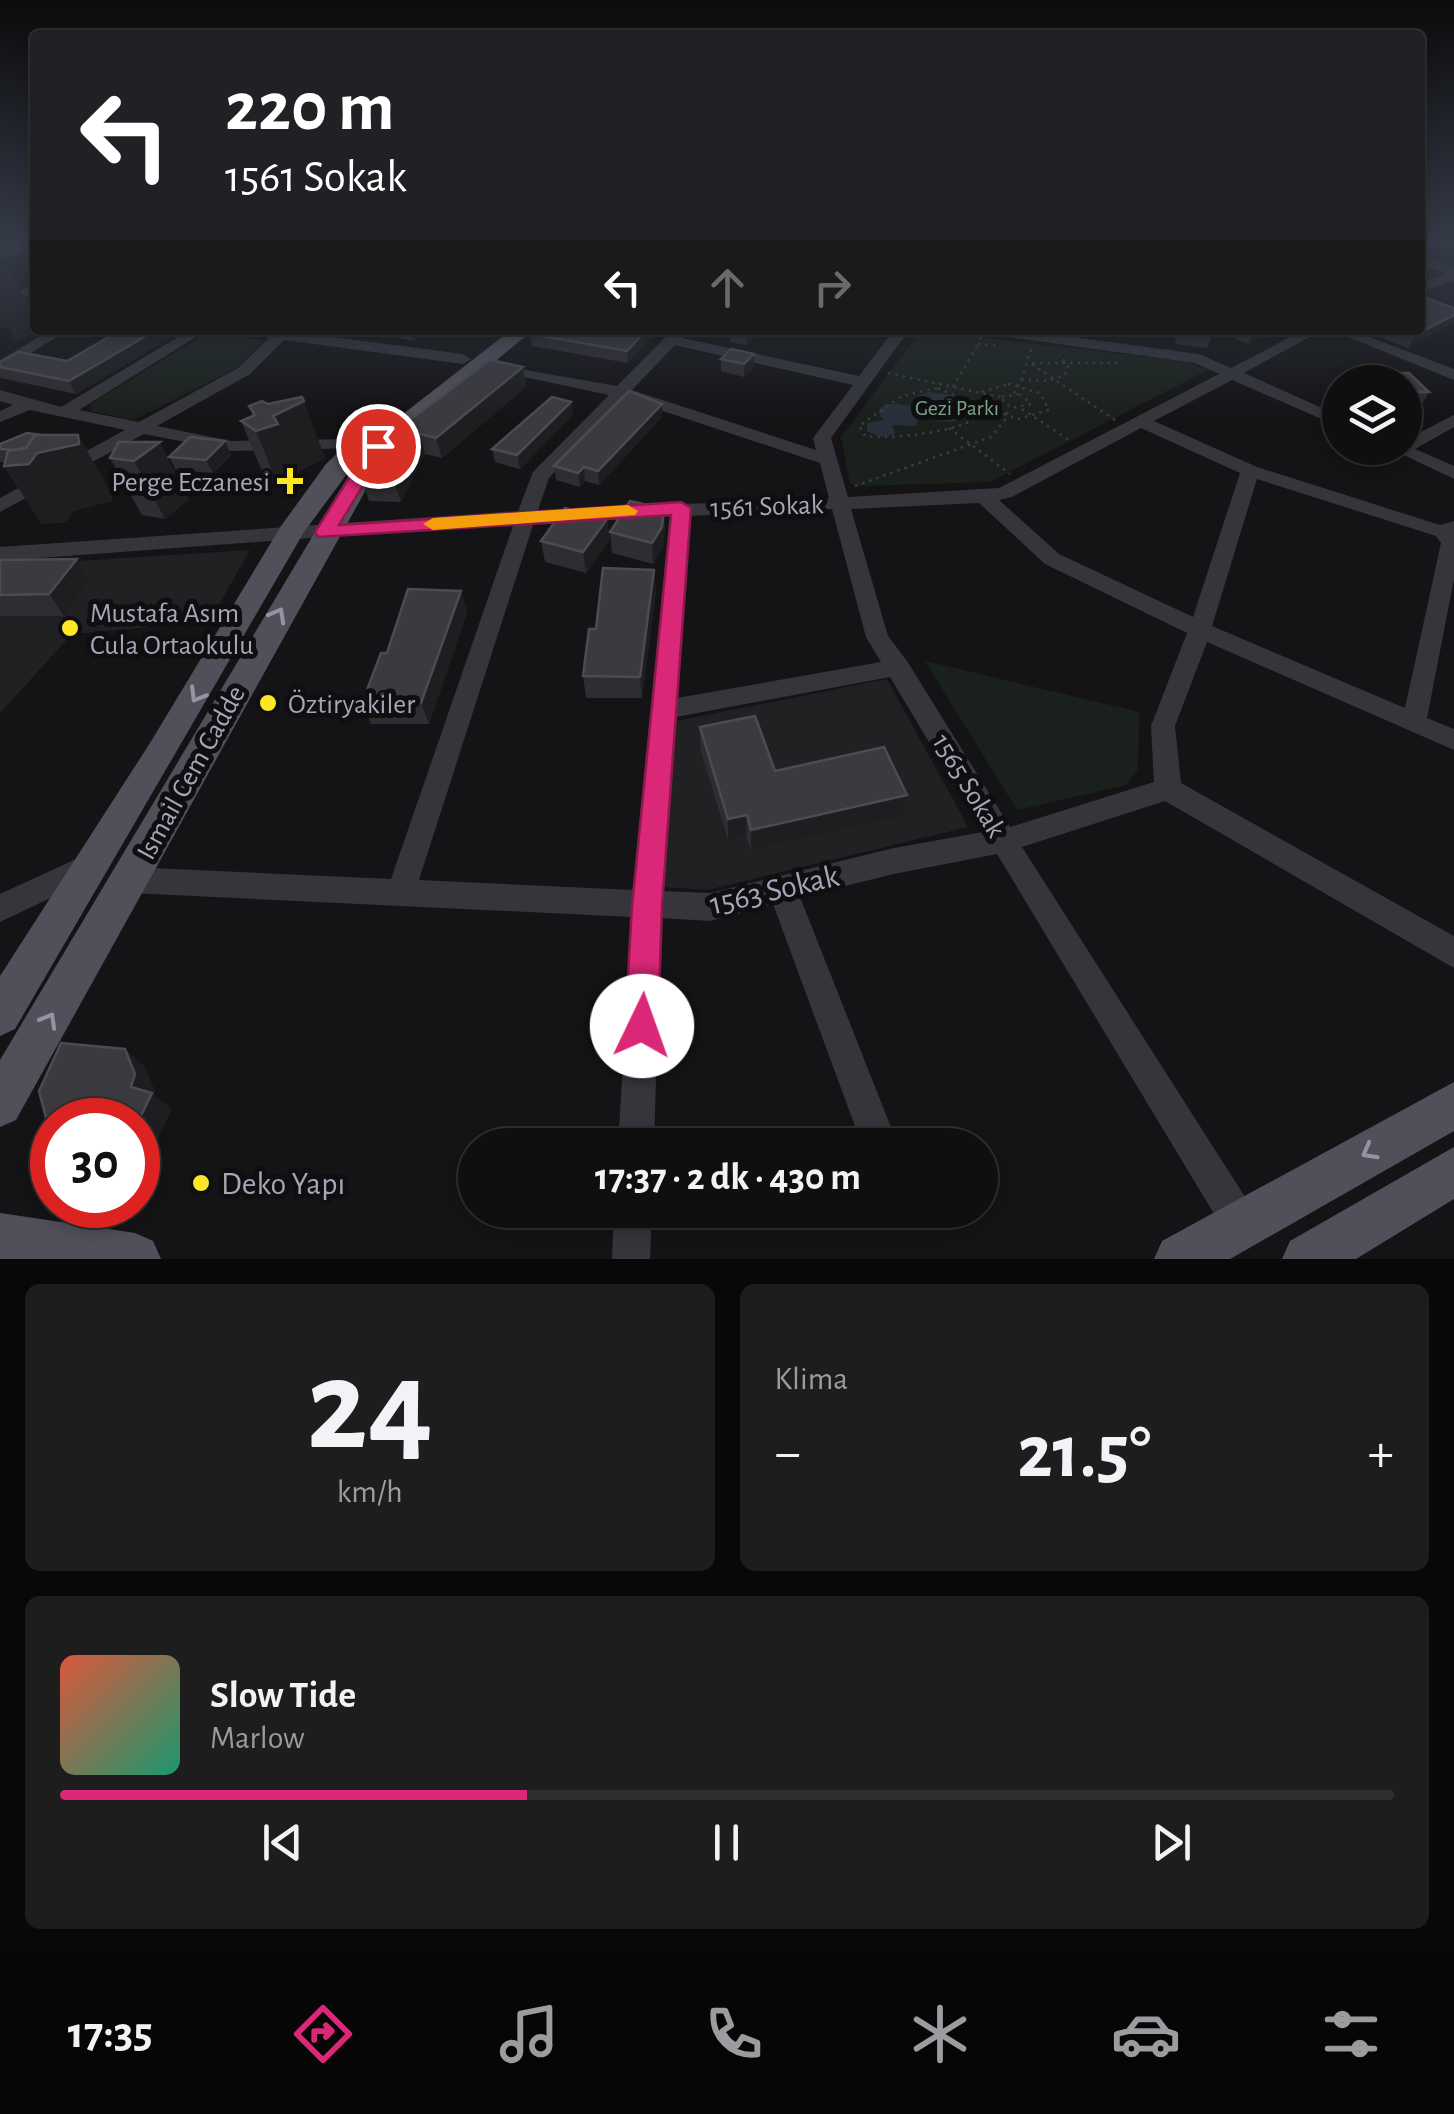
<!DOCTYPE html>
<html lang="tr">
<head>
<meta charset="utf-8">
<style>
  :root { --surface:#0f0f10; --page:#1d1d1e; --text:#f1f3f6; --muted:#9b9c9f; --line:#2f2f30; --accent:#db2777 }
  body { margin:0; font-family:"Alegreya Sans",sans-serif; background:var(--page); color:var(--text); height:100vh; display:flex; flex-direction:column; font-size:38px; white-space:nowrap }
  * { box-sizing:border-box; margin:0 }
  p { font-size:32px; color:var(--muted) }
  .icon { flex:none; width:55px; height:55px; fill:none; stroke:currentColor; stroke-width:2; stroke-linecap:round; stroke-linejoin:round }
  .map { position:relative; height:1259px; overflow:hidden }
  .drawer { display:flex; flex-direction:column; gap:25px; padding:25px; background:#080809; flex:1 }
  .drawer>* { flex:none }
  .hud { position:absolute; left:30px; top:30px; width:1395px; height:305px; border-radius:10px; box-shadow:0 5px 15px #0003,0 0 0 2px var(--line); background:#202124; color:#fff; overflow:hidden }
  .buttons { position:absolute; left:1322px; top:365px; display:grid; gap:20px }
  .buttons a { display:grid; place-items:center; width:100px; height:100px; border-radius:50%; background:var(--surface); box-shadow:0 5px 15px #0003,0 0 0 2px var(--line); font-size:50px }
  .speed { position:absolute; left:30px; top:1098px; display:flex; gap:20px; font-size:50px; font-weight:700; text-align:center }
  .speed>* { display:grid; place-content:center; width:130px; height:130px; border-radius:50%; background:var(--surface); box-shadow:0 5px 15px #0003,0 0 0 2px var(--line); line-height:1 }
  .speed .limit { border:15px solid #d22; background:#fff; color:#111 }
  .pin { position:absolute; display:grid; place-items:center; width:85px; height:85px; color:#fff; margin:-42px; border:5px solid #fff; border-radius:50%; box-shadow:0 2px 10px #0007 }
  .me { position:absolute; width:110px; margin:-55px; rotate:3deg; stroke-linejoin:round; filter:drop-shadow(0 0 8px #0008) }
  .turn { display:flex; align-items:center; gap:35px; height:210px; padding:0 30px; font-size:45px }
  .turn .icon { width:130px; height:130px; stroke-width:2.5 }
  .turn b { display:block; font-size:70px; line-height:85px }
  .lanes { display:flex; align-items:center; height:95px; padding:0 30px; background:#0003; justify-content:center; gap:50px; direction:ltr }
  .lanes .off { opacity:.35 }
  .big { font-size:75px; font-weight:700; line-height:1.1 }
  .drawer .card { flex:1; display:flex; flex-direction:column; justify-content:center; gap:15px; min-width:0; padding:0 35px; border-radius:15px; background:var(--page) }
  .drawer .dial { align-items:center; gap:0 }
  .dial b { font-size:130px; line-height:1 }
  .song { display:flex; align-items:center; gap:30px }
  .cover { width:120px; height:120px; border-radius:15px; background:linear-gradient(135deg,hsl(10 70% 55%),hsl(160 70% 35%)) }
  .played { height:10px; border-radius:5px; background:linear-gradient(90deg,var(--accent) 35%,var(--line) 35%) }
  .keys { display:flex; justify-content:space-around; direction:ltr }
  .heat { display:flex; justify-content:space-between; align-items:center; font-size:55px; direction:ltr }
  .drawer .tiles { flex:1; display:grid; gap:25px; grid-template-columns:1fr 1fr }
  .card:last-child { grid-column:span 2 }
  .trip { position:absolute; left:458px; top:1128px; width:540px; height:100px; border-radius:50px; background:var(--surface); box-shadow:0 5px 15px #0003,0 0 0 2px var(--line); font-weight:700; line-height:100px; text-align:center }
  .menu { display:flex; height:160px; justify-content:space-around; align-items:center; background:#060606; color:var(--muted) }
  .menu .icon { width:70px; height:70px }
  .menu .current { color:var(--accent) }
  .menu b { font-size:45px; color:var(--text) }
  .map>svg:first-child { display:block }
</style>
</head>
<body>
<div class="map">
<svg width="1454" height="1259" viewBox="0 0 1454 1259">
  <rect width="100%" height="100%" fill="#141416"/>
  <!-- built -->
  <g fill="#212023">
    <polygon points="250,550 209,622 72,634 0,713 0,566"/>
    <polygon points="887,679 968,827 707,890 661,887 676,721"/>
  </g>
  <!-- green -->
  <g fill="#1a211c">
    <polygon points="921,330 1187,362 1208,370 990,482 857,486 850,483 841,437"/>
    <polygon points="208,333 264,340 235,369 133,420 91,411 90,404"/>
    <polygon points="925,661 1139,712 1138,769 1127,785 1017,810"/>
  </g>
  <!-- water -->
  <path fill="#292f3a" d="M929,392L952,395L962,405L964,418L951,422L919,417L916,426L892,425L895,434L880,437L867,431V423L884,420L878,412C888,396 901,408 915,405L917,396Z"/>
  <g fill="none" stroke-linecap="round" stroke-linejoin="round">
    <!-- path -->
    <g stroke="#3b3b42" stroke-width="2.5" stroke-dasharray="2.5 5" stroke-linecap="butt">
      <polyline points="981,337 978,344 1001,346"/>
      <polyline points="888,373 1000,397"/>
      <polyline points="1021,380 1032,347"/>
      <polygon points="1008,384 1040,393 1049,410 1018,419 986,408 982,392"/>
      <polyline points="953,387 978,344"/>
      <path d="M938,388L968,401L976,417C961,432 887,440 865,436L859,426L902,396Z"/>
      <polyline points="1014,393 1021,380 1048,381 1065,375 1068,366 1059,355"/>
      <polygon points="1020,394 1031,404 1011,408 1000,397"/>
      <polyline points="1022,409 1072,442"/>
      <polyline points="1115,420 1030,363 1117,363"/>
      <polyline points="949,428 1010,474"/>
      <polyline points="855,486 991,437 1005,420 1009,407"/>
    </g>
    <!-- minor -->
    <g fill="#35353b" fill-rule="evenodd">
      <polygon points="30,240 35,240 35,247 0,260 0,252"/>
      <polygon points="1420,256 1454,268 1454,281 1420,292 1420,283 1446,274 1420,265"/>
      <polygon points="35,286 35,294 0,305 0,296"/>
      <polygon points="51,330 68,330 0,372 0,360"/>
      <polygon points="190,330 207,330 79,410 139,422 238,368 269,338 238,330 279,330 463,354 471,359 463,364 284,340 250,374 157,426 231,441 353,439 362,444 359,448 231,451 144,434 0,512 0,498 125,430 30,410 0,422 0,411 13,405 0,401 0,390 61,407"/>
      <path d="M673,330H688L682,338L859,376L894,330H909L831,438L848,497L999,488L1219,374L1195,363L987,334L980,330H1020L1199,354L1231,368L1304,330H1322L1244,373L1340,416V427L1232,380L1154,421L1257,467L1440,525L1454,521V579L1427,718L1454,729V750L1207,642L1175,726L1181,783L1454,936V968L1165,801L1022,847L1254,1211L1260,1224L1254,1237L1241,1243L1228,1237L997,854L894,874L800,897L898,1145H862L773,904L710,921L661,918L654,1145H618L632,917L130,893L120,889L116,880L120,871L130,867L391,879L514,523L0,561V547L518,511L533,472L609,395L491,370V364L617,386ZM675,345L853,385L813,438L816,450L632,390ZM624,398L820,463L829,498L538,510L549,478ZM1141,428L1240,473L1193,617L1059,554L999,500L1012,497ZM1257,479L1436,536L1441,543L1405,708L1212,626ZM979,503L1045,564L1187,633L1151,726L1154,782L1010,827L907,661L888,636L851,509ZM832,509L866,637L881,662L677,698L690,516ZM670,516L634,890L419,880L534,522ZM890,677L983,832L894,848L710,893L663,891L676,717Z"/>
      <polygon points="1331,330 1351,330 1454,369 1454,380"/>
      <polygon points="1454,415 1454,427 1415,449 1454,466 1454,479 1389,448 1405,448 1405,440"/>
      <polygon points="87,854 97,858 101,867 97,876 0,922 0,894"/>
      <polygon points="614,1210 652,1210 650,1259 612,1259"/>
    </g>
    <!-- major -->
    <g fill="#51505a" fill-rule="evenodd">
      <polygon points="511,330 533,330 388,450 16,1120 0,1127 0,1060 361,455 304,532 15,1029 0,1036 0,976 150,743 281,526 326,464 380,412 396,412 398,418"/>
      <polygon points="1454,1082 1454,1131 1230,1259 1154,1259 1162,1241"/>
      <polygon points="1454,1147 1454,1199 1356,1259 1282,1259 1290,1241"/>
      <polygon points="0,1213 135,1233 153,1241 161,1259 0,1259"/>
    </g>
  </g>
  <!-- wall -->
  <g fill="#2e2d31">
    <polygon points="15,240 35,240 35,275 30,269"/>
    <polygon points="1454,308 1408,348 1362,330 1420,330"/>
    <polygon points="84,330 183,330 76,394 1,378 0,376 0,362 67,361 112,335 85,332"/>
    <polygon points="392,330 429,330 413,341 394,337"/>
    <polygon points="658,330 628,363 532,346 530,334"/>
    <polygon points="730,330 762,330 747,345 730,342"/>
    <polygon points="1174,330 1211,330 1212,335 1207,348 1176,344"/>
    <polygon points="1221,330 1275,330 1274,332 1248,344 1220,332"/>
    <polygon points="754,354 754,367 744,377 721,371 721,359"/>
    <polygon points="523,367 526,387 442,458 425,454 401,502 369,501 362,481 386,438"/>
    <polygon points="1372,373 1409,373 1429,392 1414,418 1405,418 1405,382 1366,382"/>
    <polygon points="571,402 573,415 520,469 495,462 492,449"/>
    <polygon points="249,406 325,458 297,472 300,481 279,488 265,478 241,421 253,416"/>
    <polygon points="662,417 599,485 585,481 580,487 556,480 554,466"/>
    <polygon points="42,435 78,435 111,493 112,501 73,511 66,522 42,524 4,466 5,462 0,462 0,444"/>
    <polygon points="225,441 231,455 213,473 176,470 169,457"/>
    <polygon points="119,442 189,499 165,519 142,515 110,458"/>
    <polygon points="1341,448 1389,448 1387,452 1372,461"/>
    <polygon points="607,519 610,540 586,573 545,562 541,541"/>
    <polygon points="665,529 663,548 653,564 612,553 610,532"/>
    <polygon points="77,559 90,580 64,616 0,616 0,560"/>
    <polygon points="461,591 467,612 429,724 371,724 362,703 387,653"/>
    <polygon points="656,591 642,698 586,698 583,676 596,629"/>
    <polygon points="700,727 775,771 902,816 751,850 746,836 728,840 700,748"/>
  </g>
  <!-- shaded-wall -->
  <g fill="#1e1e20">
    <polygon points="31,240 35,240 35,274 18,243"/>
    <polygon points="0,254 35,317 36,334 16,341 9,327 0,329"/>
    <polygon points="1454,315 1454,323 1408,348 1415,335"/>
    <polygon points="156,330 183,330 76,394 69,381"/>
    <polygon points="410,330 429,330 413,341"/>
    <polygon points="646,330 658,330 628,363 627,351"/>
    <polygon points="750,330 762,330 747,345 747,333"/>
    <polygon points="1257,330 1275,330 1274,332 1248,344 1253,332"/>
    <polygon points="754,354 754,367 744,377 744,364"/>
    <polygon points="523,367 526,387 442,458 436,438"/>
    <polygon points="304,401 325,458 297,472 300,481 279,488 256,431 273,416"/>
    <polygon points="571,402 573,415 520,469 517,455"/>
    <polygon points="662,404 662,417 599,485 598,471"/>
    <polygon points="420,434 425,454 401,502 394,482"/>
    <polygon points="78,435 111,493 112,501 73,511 66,522 42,524 4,466"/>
    <polygon points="225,441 231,455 213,473 206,460"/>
    <polygon points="160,442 189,499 165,519 134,461"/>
    <polygon points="1380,448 1389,448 1387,452 1372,461"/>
    <polygon points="584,467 585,481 580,487 578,473"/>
    <polygon points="664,509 665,529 663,548 653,564 652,543"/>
    <polygon points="607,519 610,540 586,573 583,552"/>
    <polygon points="77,559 90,580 64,616 49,594"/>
    <polygon points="654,570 656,591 642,698 640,677"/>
    <polygon points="461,591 467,612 429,724 421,703"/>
    <polygon points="907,795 902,816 751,850 751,830"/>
    <polygon points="747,815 746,836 728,840 728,819"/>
    <polygon points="125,1049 145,1067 155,1091 154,1095 172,1109 143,1169 138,1166 138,1122"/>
  </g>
  <!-- building -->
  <g fill="#3b3a3f" stroke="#4b4b52" stroke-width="2.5">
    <polygon points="1420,296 1454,308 1454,315 1415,335 1401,330 1420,330"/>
    <polygon points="121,330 156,330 69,381 0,367 0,362 19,352 67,361"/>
    <polygon points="535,330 646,330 627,351 530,334"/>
    <polygon points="1180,330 1211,330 1212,335 1180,332"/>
    <polygon points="731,349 754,354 744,364 721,359"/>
    <polygon points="490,360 523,367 436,438 420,434 394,482 362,481 386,438"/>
    <polygon points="1372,373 1409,373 1429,392 1405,392 1405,382 1382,382"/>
    <polygon points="629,391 662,404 598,471 584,467 578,473 554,466"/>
    <polygon points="302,397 304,401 273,416 278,424 256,431 241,421 255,415 249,406 262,401 268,404"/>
    <polygon points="552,397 571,402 517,455 492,449"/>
    <polygon points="27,433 41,435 35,435 26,448 17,450 0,449 0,444"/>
    <polygon points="35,435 78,435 79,444 37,453 29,464 4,466 8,451 26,448"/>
    <polygon points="190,437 225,441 206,460 169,457"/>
    <polygon points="119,442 160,442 134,461 110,458"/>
    <polygon points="630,501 664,509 662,527 652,543 610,532"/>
    <polygon points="565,508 607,519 583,552 541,541"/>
    <polygon points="77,559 49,594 0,595 0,560"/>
    <polygon points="603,568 654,570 640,677 583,676 589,629 596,629"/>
    <polygon points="408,589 461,591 421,703 362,703 381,653 387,653"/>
    <polygon points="755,716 775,771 884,747 907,795 751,830 747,815 728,819 700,727"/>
    <polygon points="61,1043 125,1049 135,1074 131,1087 152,1093 138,1122 138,1120 52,1120 52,1141 39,1091"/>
  </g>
  <!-- one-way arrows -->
  <defs><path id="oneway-chevron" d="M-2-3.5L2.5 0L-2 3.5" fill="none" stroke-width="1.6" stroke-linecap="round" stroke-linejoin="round" transform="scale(2.5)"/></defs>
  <g stroke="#9495a4">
    <use href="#oneway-chevron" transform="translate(278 615) rotate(-61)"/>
    <use href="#oneway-chevron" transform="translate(197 695) rotate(121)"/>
    <use href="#oneway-chevron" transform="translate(49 1020) rotate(-60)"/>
    <use href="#oneway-chevron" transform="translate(1369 1152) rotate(151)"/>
  </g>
  <!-- sky -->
  <linearGradient id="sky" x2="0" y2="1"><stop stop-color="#0b0b0c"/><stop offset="0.58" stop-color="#343a47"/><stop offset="1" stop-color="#343a47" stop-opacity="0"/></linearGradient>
  <rect width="1454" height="417" fill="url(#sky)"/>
  <!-- route -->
  <polygon fill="#db2777" stroke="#8e194d" stroke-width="2.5" points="378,441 387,446 339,525 681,502 691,508 662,906 658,1026 653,1037 642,1042 630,1037 625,1026 632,906 671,515 318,537 315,532 369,446"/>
  <!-- slow -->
  <polygon fill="#f59e0b" points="628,505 638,511 635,515 433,530 423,524 433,518"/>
  <!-- markers -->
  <g fill="#fde625" stroke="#0f0f11" stroke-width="4">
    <path d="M285 466h10v10h10v10h-10v10h-10v-10h-10v-10h10z"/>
    <circle cx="70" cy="628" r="10"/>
    <circle cx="268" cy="703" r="10"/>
    <circle cx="201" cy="1183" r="10"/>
  </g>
  <g text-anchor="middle" stroke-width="10" stroke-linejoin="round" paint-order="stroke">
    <!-- far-park labels -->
    <g font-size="22" fill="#7aa386" stroke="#0f0f11">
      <text x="957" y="415">Gezi Parkı</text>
    </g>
    <!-- poi labels -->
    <g font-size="28" fill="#a5a6b7" stroke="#0f0f11" text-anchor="start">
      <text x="270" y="491" text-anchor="end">Perge Eczanesi</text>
      <text x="90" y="622">Mustafa Asım<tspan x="90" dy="32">Cula Ortaokulu</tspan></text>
      <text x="288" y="713">Öztiryakiler</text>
    </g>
    <!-- street labels -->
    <g font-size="28" fill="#a5a6b7" stroke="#0f0f11">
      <text transform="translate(767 505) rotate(-2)" y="10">1561 Sokak</text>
      <text transform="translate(190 772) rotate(-61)" y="10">Ismail Cem Cadde</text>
      <text transform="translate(970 785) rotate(59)" y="10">1565 Sokak</text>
    </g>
    <!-- near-street labels -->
    <g font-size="32" fill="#a5a6b7" stroke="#0f0f11">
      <text transform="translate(774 889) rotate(-13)" y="11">1563 Sokak</text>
    </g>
    <!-- near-poi labels -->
    <g font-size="32" fill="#a5a6b7" stroke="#0f0f11" text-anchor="start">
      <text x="221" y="1194">Deko Yapı</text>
    </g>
  </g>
</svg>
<div class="buttons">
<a><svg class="icon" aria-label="layers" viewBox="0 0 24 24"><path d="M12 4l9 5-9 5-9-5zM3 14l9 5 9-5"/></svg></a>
</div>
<div class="speed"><div class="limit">30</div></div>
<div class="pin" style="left:378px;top:446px;background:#d93025"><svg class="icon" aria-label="arrive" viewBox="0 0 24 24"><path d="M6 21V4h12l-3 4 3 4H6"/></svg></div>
<svg class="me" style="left:642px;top:1026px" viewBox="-20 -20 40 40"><circle r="19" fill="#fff"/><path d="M0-13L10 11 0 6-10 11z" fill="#db2777"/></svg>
<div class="trip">17:37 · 2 dk · 430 m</div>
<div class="hud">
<div class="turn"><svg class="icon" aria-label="left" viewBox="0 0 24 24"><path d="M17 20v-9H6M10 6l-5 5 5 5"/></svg><div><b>220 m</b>1561 Sokak</div></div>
<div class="lanes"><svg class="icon" aria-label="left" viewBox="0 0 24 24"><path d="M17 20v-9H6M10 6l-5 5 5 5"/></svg><svg class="icon off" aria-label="ahead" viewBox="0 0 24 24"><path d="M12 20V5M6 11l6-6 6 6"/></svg><svg class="icon off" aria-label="right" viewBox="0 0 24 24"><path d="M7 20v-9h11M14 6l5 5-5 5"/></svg></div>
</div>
</div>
<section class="drawer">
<div class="tiles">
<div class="card dial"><b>24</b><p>km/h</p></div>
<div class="card"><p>Klima</p>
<div class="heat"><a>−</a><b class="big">21.5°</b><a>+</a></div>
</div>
<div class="card">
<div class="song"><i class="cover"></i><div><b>Slow Tide</b><p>Marlow</p></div></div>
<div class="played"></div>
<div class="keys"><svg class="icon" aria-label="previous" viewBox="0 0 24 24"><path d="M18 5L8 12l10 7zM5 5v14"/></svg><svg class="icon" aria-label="pause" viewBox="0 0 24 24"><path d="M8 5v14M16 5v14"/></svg><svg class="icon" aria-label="next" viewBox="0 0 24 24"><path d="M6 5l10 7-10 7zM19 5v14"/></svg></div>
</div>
</div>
</section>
<nav class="menu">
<b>17:35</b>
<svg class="icon current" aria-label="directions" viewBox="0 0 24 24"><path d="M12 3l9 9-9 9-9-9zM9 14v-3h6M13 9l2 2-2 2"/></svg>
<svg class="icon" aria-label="music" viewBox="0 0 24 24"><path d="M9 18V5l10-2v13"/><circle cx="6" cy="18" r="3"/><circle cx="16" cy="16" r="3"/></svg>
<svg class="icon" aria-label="phone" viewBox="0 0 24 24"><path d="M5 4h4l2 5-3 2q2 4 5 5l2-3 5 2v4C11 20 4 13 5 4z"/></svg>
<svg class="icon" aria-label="climate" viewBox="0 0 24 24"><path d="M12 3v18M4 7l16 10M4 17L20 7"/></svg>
<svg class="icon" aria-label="car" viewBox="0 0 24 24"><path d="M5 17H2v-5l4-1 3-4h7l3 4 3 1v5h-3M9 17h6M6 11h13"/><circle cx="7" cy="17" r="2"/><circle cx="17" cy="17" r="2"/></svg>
<svg class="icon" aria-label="filters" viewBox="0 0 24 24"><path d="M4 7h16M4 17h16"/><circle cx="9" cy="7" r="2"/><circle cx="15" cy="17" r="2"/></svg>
</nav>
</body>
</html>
